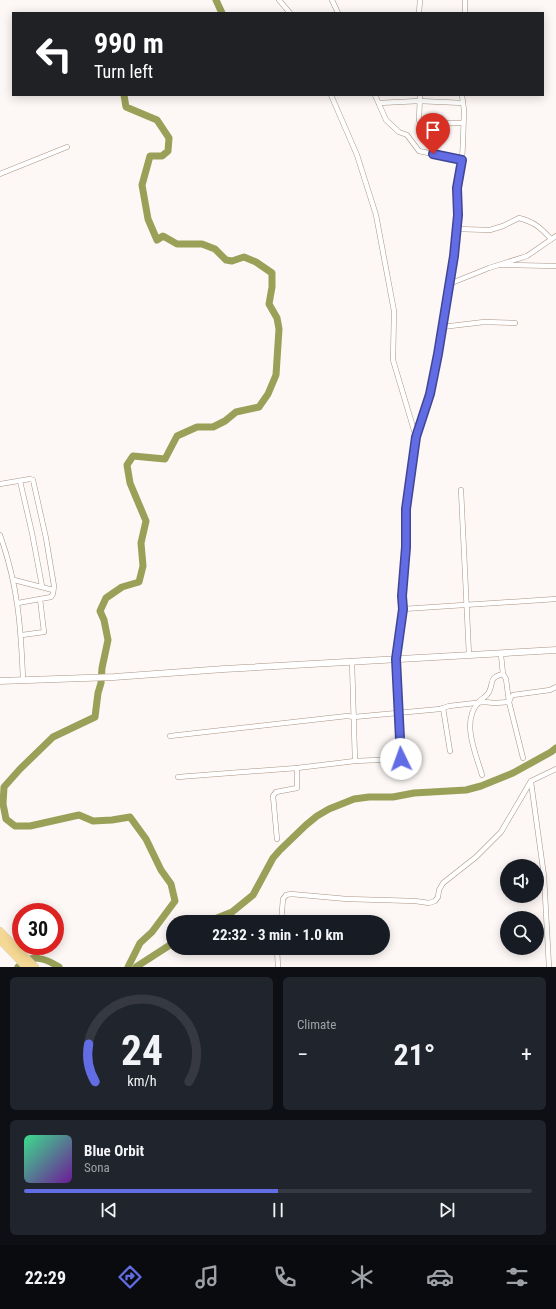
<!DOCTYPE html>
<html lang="en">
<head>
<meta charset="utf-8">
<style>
  :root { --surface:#171b24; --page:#20242c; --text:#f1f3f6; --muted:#9ea1a6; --line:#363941; --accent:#626ce4 }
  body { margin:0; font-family:"Roboto Condensed",sans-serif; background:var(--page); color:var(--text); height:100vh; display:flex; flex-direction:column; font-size:15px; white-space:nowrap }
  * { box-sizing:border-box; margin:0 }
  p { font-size:13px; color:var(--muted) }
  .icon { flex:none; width:22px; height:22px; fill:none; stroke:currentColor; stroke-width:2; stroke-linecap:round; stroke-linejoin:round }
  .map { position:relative; height:967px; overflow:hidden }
  .panel { display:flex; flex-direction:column; gap:10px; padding:10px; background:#0d0f14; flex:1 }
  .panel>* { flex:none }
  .banner { position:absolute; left:12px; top:12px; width:532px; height:84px; border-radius:0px; box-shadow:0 2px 10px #0003; background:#202124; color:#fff; overflow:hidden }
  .buttons { position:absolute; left:500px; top:859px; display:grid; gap:8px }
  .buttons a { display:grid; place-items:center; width:44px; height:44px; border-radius:50%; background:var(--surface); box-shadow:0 2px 10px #0003; font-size:20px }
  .speed { position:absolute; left:12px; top:903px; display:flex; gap:8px; font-size:20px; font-weight:700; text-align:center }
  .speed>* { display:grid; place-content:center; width:52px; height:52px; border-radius:50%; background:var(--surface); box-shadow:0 2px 10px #0003; line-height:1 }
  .speed .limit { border:6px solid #d22; background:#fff; color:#111 }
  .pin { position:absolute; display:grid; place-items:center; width:34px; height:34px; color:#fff; margin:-41px -17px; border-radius:50% 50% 50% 0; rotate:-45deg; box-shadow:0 0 4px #0007 }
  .pin .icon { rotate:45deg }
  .me { position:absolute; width:44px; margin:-22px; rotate:357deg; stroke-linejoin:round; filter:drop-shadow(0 0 3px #0008) }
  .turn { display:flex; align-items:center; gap:14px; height:84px; padding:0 16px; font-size:18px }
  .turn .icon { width:52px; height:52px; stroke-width:2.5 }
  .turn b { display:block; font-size:28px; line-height:34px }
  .big { font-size:30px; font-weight:700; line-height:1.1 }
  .panel .widget { flex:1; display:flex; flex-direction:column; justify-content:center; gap:6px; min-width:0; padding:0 14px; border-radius:6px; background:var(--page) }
  .panel .dial { align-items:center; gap:0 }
  .dial svg { height:104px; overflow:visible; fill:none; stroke:var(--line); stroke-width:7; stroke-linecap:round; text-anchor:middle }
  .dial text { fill:var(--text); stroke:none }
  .song { display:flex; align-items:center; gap:12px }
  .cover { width:48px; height:48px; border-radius:6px; background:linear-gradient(135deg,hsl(150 70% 55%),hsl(280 70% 35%)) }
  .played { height:4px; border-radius:2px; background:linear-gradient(90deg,var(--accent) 50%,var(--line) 50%) }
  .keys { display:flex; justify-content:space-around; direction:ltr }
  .heat { display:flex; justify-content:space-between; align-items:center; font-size:22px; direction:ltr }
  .panel .tiles { flex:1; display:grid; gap:10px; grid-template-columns:1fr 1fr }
  .widget:last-child { grid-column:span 2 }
  .trip { position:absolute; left:166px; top:915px; width:224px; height:40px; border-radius:20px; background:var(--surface); box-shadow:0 2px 10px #0003; font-weight:700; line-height:40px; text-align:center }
  .dock { display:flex; height:64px; justify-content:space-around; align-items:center; background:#090b0e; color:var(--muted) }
  .dock .icon { width:28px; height:28px }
  .dock .selected { color:var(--accent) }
  .dock b { font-size:18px; color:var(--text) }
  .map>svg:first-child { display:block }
</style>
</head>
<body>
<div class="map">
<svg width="556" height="967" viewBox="0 0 556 967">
  <rect width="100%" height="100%" fill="#fdf8f5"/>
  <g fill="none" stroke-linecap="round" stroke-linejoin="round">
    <!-- river -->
    <g stroke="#99a058" stroke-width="7">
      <polyline points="216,0 222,13"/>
      <polyline points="124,95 126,107 157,120 169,138 168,151 162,156 150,156 142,185 148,219 157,240 163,236 177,244 202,244 215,249 226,260 232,261 244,257 256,262 272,273 272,287 269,304 277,318 279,329 276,375 268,394 259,407 236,412 225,421 213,427 197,427 177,436 165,459 133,456 127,465 130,483 146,521 141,543 143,566 139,582 122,587 106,598 100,611 104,620 108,640 102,668 101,683 98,693 95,717 53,737 20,769 4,787 3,804 6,819 15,826 30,826 79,815 93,821 112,820 130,817 146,839 161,870 171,884 175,901 152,932 140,943 128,967"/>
      <polyline points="207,922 232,912 253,895 273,858 280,850 306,825 317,816 329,809 354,799 369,797 393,797 414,793 466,790 481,786 513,773 551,752 556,748"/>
      <path d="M18,967C31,953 45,958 59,967"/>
      <polyline points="136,967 173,943"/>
    </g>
    <defs>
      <g id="street">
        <polyline points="279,0 290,13"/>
        <polyline points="332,0 338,13"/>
        <polyline points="465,0 465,13"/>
        <polyline points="419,13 420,0"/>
        <polyline points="331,95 357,155 376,215 394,311 393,360 416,437"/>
        <polyline points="375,95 386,120 399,132 407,135 419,151 462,160"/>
        <polyline points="420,95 419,120 420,123 463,123"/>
        <polyline points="379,103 419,101 463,103"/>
        <polyline points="0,174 67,147"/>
        <path d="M457,229L490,230L503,226L519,218C534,222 540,227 551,239"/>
        <polyline points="502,265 556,266"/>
        <polyline points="449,284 489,268 527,256 556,236"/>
        <polyline points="442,327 484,322 515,323"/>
        <polyline points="20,481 32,533 42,586"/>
        <polyline points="0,484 30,479 33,480 46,538 54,586 53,594 51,597 18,603"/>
        <polyline points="461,490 469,655"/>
        <path d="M0,535C18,585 21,628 23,680"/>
        <polyline points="14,580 53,590"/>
        <polyline points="403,609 556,599"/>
        <polyline points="22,635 44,632 40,599"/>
        <polyline points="501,655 503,674 506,679 509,702 523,758"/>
        <polyline points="352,662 355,761"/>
        <polyline points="443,708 450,751"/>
        <polyline points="170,736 347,716 354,717 440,709 449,706 484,702 495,703 509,702 511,697 513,695 550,690 556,687"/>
        <path d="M482,775C476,754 461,722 478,703C481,698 486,698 489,692C494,682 488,678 503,674"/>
        <polyline points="178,777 297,768 355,761 401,759 396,659 403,609 402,596 406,547 406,509 416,437 430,394 438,354 454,256 458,215 457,188 462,160 463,142 464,110 462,95"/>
        <polyline points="531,782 544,876 549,967"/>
        <polyline points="277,839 273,796 276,792 297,788 297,768"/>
        <polyline points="281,922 283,899 286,895 291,894 347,899 415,901 429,903 435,901 438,897 439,890 443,883 476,857 501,832 531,781 556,769"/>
        <polyline points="277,948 278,967"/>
      </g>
      <polyline id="secondary" points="0,681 114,677 224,669 556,650"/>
      <g id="primary">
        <polyline points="0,931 35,967"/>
        <polyline points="0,940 26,967"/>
      </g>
    </defs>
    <!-- street casing -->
    <use href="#street" stroke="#a99383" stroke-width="5.5"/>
    <!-- secondary casing -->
    <use href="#secondary" stroke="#a99383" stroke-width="7"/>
    <!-- primary casing -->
    <use href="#primary" stroke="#d5d3d2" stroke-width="8"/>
    <!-- street -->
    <use href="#street" stroke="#fff" stroke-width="4.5"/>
    <!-- secondary -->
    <use href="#secondary" stroke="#fff" stroke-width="6"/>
    <!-- primary -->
    <use href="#primary" stroke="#f5d893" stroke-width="7"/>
  </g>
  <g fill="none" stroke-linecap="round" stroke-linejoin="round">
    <defs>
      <polyline id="route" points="401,759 396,659 403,609 402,596 406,547 406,509 416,437 430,394 438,354 454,256 458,215 457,188 462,160 433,154"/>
    </defs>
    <!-- route casing -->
    <use href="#route" stroke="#404694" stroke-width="10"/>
    <!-- route -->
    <use href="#route" stroke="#626ce4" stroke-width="7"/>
  </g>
</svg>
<div class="buttons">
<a><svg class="icon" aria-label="sound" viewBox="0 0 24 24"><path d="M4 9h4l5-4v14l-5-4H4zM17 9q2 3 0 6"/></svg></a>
<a><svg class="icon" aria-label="search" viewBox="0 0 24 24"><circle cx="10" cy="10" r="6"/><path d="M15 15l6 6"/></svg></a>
</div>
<div class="speed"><div class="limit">30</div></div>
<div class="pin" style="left:433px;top:154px;background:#d93025"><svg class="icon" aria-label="arrive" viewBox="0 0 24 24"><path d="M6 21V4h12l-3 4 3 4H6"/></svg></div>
<svg class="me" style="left:401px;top:759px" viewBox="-20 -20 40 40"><circle r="19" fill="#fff"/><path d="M0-13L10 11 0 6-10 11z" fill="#626ce4"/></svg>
<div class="trip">22:32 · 3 min · 1.0 km</div>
<div class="banner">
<div class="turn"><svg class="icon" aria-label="left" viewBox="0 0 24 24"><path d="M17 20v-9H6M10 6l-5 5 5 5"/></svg><div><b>990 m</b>Turn left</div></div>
</div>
</div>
<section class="panel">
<div class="tiles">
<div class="widget dial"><svg viewBox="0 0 100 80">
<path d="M14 69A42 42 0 1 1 86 69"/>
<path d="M14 69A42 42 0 0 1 9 40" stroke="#626ce4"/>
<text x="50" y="56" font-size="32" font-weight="700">24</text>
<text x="50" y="72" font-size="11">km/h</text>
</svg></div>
<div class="widget"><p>Climate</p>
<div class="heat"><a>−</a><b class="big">21°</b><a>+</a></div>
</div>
<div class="widget">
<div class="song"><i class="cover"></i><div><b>Blue Orbit</b><p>Sona</p></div></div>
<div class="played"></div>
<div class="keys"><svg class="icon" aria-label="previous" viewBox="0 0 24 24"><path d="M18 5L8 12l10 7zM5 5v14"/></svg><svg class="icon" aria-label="pause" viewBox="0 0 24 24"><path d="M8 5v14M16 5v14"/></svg><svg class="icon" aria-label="next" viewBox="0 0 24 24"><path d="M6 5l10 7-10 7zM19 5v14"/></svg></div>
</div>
</div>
</section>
<nav class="dock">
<b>22:29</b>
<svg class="icon selected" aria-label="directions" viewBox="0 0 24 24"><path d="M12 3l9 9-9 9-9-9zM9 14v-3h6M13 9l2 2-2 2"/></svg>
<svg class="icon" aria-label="music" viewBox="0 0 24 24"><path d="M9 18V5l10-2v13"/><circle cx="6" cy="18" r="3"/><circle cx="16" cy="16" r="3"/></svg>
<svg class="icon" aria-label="phone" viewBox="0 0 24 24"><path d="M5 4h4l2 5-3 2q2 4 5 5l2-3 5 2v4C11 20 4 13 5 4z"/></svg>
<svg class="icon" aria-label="climate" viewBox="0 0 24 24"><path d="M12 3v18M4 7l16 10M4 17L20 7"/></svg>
<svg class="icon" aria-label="car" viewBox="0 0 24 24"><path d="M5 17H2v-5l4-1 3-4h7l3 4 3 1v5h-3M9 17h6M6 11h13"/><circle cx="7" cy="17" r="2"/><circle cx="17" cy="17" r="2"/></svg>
<svg class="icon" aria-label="filters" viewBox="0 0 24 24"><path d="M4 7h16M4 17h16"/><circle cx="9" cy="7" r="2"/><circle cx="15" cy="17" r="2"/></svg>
</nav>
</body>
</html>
